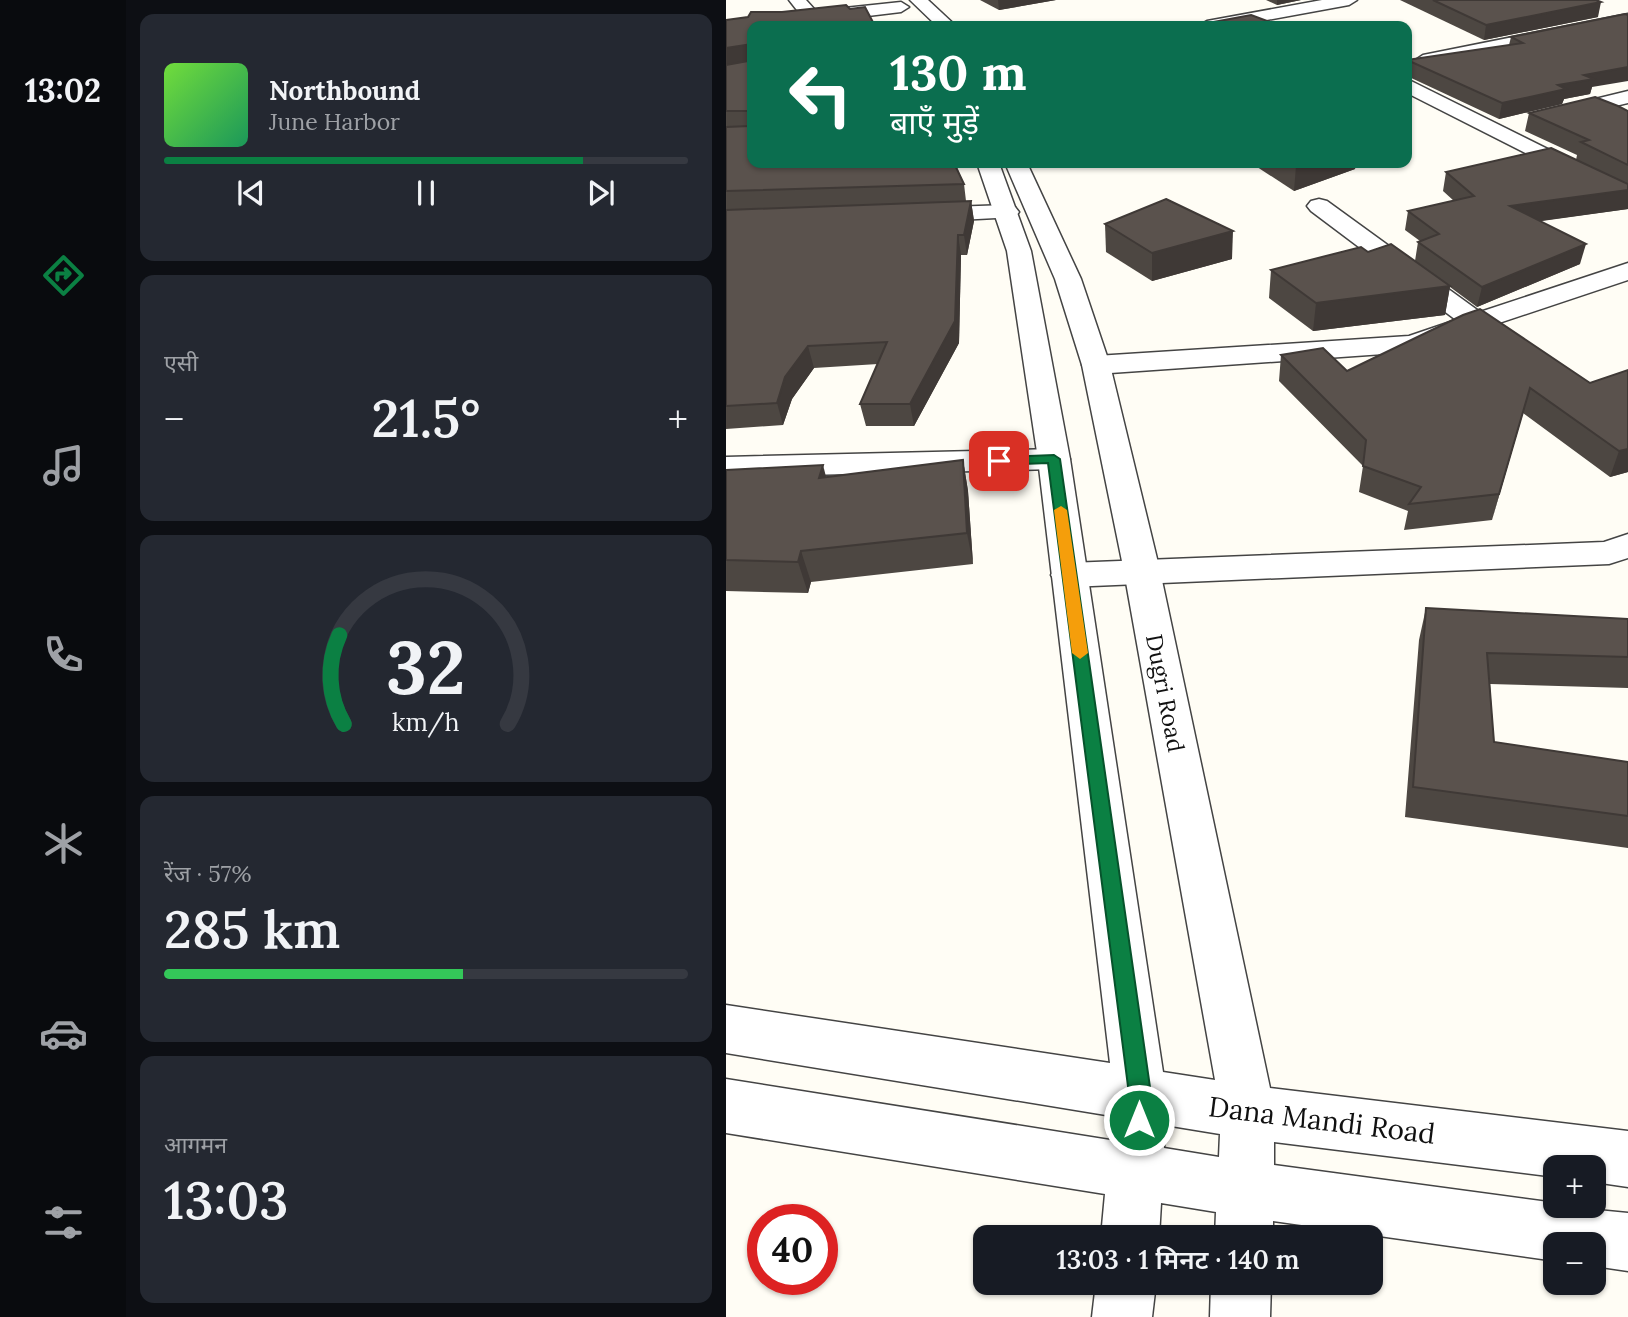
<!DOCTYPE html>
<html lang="hi">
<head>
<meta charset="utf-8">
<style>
  :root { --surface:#171b24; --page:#242831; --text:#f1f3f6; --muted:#9ea1a6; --line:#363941; --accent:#0b8043 }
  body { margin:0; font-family:Lora,"Noto Sans Devanagari",serif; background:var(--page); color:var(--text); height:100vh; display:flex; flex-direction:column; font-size:26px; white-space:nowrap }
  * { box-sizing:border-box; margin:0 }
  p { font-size:23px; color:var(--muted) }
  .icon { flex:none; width:38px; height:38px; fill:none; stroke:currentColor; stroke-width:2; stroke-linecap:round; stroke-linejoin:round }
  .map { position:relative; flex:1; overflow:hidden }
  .details { display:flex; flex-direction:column; gap:14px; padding:14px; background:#0d0f14; width:600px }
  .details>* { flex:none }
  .top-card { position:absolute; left:21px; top:21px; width:665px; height:147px; border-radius:14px; box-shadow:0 2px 5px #0004; background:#0b6e4f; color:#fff; overflow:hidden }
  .buttons { position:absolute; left:817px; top:1155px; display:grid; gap:14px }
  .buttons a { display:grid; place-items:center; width:63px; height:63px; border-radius:14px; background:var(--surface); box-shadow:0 2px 5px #0004; font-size:35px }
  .speed { position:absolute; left:21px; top:1204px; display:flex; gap:14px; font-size:35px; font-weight:700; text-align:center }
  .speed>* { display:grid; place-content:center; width:91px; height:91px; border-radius:50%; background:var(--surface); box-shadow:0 2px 5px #0004; line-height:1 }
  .speed .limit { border:10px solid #d22; background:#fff; color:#111 }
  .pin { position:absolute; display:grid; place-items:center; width:60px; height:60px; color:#fff; margin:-30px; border-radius:14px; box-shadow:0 4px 10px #0006 }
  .me { position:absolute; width:77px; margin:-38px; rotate:0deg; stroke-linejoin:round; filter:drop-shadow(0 0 5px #0008) }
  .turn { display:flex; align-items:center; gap:24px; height:147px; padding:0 28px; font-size:32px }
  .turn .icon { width:91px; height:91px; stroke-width:2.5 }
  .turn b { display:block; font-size:49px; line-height:60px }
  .big { font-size:52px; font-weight:600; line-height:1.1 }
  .details .tile { flex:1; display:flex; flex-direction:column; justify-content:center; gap:10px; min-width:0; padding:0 24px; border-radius:14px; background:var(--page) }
  .details .dial { align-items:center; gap:0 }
  .dial svg { height:182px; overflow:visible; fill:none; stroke:var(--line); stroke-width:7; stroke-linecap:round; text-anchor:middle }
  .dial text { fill:var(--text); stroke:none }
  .song { display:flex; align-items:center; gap:21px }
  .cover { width:84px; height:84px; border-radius:10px; background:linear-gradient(135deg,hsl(100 70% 55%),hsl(150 70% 35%)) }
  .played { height:7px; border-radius:4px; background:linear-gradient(90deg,var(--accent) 80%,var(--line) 80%) }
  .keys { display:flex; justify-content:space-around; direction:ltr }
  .heat { display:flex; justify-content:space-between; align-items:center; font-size:38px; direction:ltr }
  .charge { height:10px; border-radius:5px; background:linear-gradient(90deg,#34c759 57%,var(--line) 0) }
  .trip { position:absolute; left:247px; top:1225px; width:410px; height:70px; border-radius:14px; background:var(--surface); box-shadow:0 2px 5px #0004; font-weight:600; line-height:70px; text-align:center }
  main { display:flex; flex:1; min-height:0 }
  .dock { display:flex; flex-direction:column; width:126px; justify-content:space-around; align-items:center; background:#090b0e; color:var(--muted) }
  .dock .icon { width:49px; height:49px }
  .dock .selected { color:var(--accent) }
  .dock b { font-size:32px; color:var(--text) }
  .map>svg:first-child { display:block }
</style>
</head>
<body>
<main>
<nav class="dock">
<b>13:02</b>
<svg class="icon selected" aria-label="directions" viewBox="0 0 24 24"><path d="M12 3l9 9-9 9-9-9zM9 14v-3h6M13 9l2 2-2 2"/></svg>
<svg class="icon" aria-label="music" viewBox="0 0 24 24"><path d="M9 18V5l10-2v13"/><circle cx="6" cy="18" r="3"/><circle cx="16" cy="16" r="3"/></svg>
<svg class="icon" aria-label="phone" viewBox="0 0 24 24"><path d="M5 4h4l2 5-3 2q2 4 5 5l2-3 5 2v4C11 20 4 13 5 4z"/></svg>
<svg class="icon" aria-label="climate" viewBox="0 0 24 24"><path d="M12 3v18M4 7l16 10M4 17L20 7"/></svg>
<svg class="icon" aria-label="car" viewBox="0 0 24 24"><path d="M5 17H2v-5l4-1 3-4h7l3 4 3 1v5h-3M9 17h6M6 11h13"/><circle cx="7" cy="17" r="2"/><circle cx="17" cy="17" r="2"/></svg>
<svg class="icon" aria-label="filters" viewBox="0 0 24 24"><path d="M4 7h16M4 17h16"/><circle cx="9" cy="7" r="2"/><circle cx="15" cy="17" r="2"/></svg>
</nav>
<section class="details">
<div class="tile">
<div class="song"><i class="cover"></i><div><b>Northbound</b><p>June Harbor</p></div></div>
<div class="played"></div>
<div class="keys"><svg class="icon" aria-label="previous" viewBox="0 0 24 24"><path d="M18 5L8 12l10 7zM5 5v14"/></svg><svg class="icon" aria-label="pause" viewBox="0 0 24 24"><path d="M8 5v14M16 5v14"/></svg><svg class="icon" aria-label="next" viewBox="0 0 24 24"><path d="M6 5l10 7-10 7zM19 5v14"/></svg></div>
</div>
<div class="tile"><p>एसी</p>
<div class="heat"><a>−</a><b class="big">21.5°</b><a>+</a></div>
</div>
<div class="tile dial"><svg viewBox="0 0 100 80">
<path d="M14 69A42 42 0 1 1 86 69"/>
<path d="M14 69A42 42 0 0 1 12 30" stroke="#0b8043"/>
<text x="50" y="56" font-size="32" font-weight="700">32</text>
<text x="50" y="72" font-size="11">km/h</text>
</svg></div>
<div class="tile"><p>रेंज · 57%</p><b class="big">285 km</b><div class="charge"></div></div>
<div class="tile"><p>आगमन</p><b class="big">13:03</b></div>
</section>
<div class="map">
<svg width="902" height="1317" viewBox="0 0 902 1317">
  <rect width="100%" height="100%" fill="#fffdf5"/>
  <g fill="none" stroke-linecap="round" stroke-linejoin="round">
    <defs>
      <g id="minor">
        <polygon points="63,0 80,0 90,11 175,2 183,7 175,12 59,26 26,26 26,31 0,35 0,25 74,14"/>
        <polygon points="596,0 631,0 623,5 508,26 472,26 481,21"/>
        <polygon points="902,14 902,24 697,67 688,61 697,55"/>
        <polygon points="681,79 902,189 902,205 681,93"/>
        <polygon points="902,91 902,103 831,120 824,118 821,114 824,110"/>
        <polygon points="593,199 601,201 754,312 902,263 902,280 686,352 370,374 360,371 356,365 360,359 370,356 683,336 730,320 585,211 581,206 585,201"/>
        <polygon points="281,205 289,207 293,212 289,217 195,222 187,220 183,215 187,210 195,208"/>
        <polygon points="328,449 339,452 344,459 339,466 328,469 0,477 0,457"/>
        <polygon points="902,534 902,558 883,564 343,587 330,583 325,575 330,567 343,563 878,542"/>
      </g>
      <g id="tertiary">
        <polygon points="184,0 202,0 230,26 211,26"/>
        <path d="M251,163H273L305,251L344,459L437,1072L489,1080L398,571L356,365L329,279L279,163H301L355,279L384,365L434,571L544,1088L902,1131V1187L868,1182V1167H830V1177L548,1142V1165L830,1203V1206L902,1213V1271L868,1266V1244H830V1261L547,1221V1237H489L490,1212L435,1203L433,1237H375L379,1194L0,1133V1079L384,1140L386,1116L0,1053V1005L384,1063L312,459L281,251ZM439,1125L494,1134L493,1157L438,1148Z"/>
        <polygon points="370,1283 430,1283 426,1317 366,1317"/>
        <polygon points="485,1283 545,1283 544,1317 484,1317"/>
      </g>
    </defs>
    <!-- minor casing -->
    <use href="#minor" stroke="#444" stroke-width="3"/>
    <!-- tertiary casing -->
    <use href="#tertiary" stroke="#444" stroke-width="3"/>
    <!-- minor -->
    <use href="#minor" fill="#fff" fill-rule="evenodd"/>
    <!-- tertiary -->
    <use href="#tertiary" fill="#fff" fill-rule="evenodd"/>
  </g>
  <!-- wall -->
  <g fill="#4d4742">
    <polygon points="254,0 330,0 273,10"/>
    <polygon points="540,0 575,0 551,5"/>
    <polygon points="674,0 870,0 872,17 758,40"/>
    <polygon points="899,14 866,87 864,94 838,99 836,104 773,119 681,76 681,60 783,45 785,37"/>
    <polygon points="0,20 26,26 26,62 22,63 26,163 229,163 238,184 240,201 245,201 248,221 241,255 235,255 233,343 188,426 140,426 134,404 152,364 88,368 66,399 57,425 0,429"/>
    <polygon points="902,111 902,209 813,221 854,264 751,307 724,287 719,315 587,331 543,298 545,270 642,252 689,261 692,242 694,241 679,230 682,211 728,201 717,191 720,172 850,160 851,155 799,131 803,113"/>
    <polygon points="525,163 630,163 629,169 568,191"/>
    <polygon points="379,224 506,259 426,281 380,252"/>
    <polygon points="555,355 621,371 864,383 902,370 902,472 884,477 797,413 766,520 678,530 682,511 633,492 637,466 553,381"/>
    <polygon points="237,460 242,491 247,564 85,582 82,593 0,591 0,470 100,477"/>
    <polygon points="700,608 902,619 902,688 764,684 768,742 902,762 902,848 679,817 693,640"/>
  </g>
  <!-- shaded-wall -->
  <g fill="#3f3936">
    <polygon points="272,0 330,0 273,10"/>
    <polygon points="551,0 575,0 551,5"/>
    <polygon points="875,2 872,17 758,40 760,25"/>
    <polygon points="26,44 26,62 0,66 0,48"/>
    <polygon points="902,67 902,81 866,87 864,94 838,99 836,104 773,119 776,103 832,85 858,75"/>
    <polygon points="580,163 630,163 629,169 568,191 570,166"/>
    <polygon points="902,190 902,209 780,226 784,206"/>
    <polygon points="245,201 248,221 241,255 238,235"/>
    <polygon points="507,231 506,259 426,281 426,253"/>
    <polygon points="232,235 235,255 233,343 188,426 184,404"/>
    <polygon points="860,244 854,264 751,307 756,287"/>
    <polygon points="724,286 719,315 587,331 590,303"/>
    <polygon points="82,346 88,368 66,399 57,425 51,403 59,377"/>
    <polygon points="804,388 797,413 766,520 773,494"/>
    <polygon points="902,449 902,472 884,477 893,451"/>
    <polygon points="237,460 242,491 247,564 241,533"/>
    <polygon points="97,465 105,496 93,478"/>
    <polygon points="75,551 85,582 82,593 72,562"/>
  </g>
  <!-- building -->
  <g fill="#5a524d" stroke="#3f3936" stroke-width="2">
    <polygon points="707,0 870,0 875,2 760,25"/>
    <polygon points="120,5 124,9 139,7 149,26 26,26 26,44 0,48 0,20 22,17 25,12 56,12"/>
    <polygon points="899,14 902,15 902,67 858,75 868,79 832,85 840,89 776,103 681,60 797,43 785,37"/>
    <polygon points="525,15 555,26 466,26"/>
    <polygon points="22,61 26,76 26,163 228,163 238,184 0,191 0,127 23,126 23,111 0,111 0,65"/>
    <polygon points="869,97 892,106 902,111 902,165 855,142 863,140 803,113"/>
    <polygon points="825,148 902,184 902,190 784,206 860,244 756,287 692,242 713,234 682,211 748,196 720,172"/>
    <polygon points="565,163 580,163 570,166"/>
    <polygon points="440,199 507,231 426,253 379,224"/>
    <polygon points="245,201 238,235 232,235 229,321 184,404 134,404 161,342 82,346 59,377 51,403 0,406 0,210"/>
    <polygon points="665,244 724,286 590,303 545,270 635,247 642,252"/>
    <polygon points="754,309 864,383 902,370 902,449 893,451 804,388 773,494 683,504 695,487 637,466 640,440 555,355 597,348 621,371 737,315"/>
    <polygon points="237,460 241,533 75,551 72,562 0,560 0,470 97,465 93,478"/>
    <polygon points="700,608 902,619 902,657 761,653 768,742 902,762 902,816 687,787"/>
  </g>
  <!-- route -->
  <polygon fill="#0b8043" stroke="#07532c" stroke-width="2" points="328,455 334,459 425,1094 424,1120 421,1128 413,1131 405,1128 402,1120 403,1094 322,463 273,465 266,461 273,457"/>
  <!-- slow -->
  <polygon fill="#f59e0b" points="335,506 341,510 362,653 354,659 346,653 328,510"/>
  <g text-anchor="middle" stroke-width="7" stroke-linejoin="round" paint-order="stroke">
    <!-- street labels -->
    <g font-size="23" fill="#111" stroke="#fff">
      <text transform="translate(439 693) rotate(79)" y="8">Dugri Road</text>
    </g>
    <!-- near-street labels -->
    <g font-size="28" fill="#111" stroke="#fff">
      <text transform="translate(596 1120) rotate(7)" y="10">Dana Mandi Road</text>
    </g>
  </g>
</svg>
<div class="buttons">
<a>+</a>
<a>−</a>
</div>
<div class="speed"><div class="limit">40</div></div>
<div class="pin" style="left:273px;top:461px;background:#d93025"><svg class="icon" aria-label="arrive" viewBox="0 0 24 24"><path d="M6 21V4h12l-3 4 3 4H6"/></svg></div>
<svg class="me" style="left:413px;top:1120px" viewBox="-20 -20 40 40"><circle r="17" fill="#0b8043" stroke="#fff" stroke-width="3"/><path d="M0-11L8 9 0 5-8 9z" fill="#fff"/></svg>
<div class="trip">13:03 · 1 मिनट · 140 m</div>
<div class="top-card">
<div class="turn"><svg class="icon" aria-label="left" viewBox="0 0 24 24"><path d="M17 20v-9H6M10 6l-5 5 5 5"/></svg><div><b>130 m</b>बाएँ मुड़ें</div></div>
</div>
</div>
</main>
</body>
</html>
